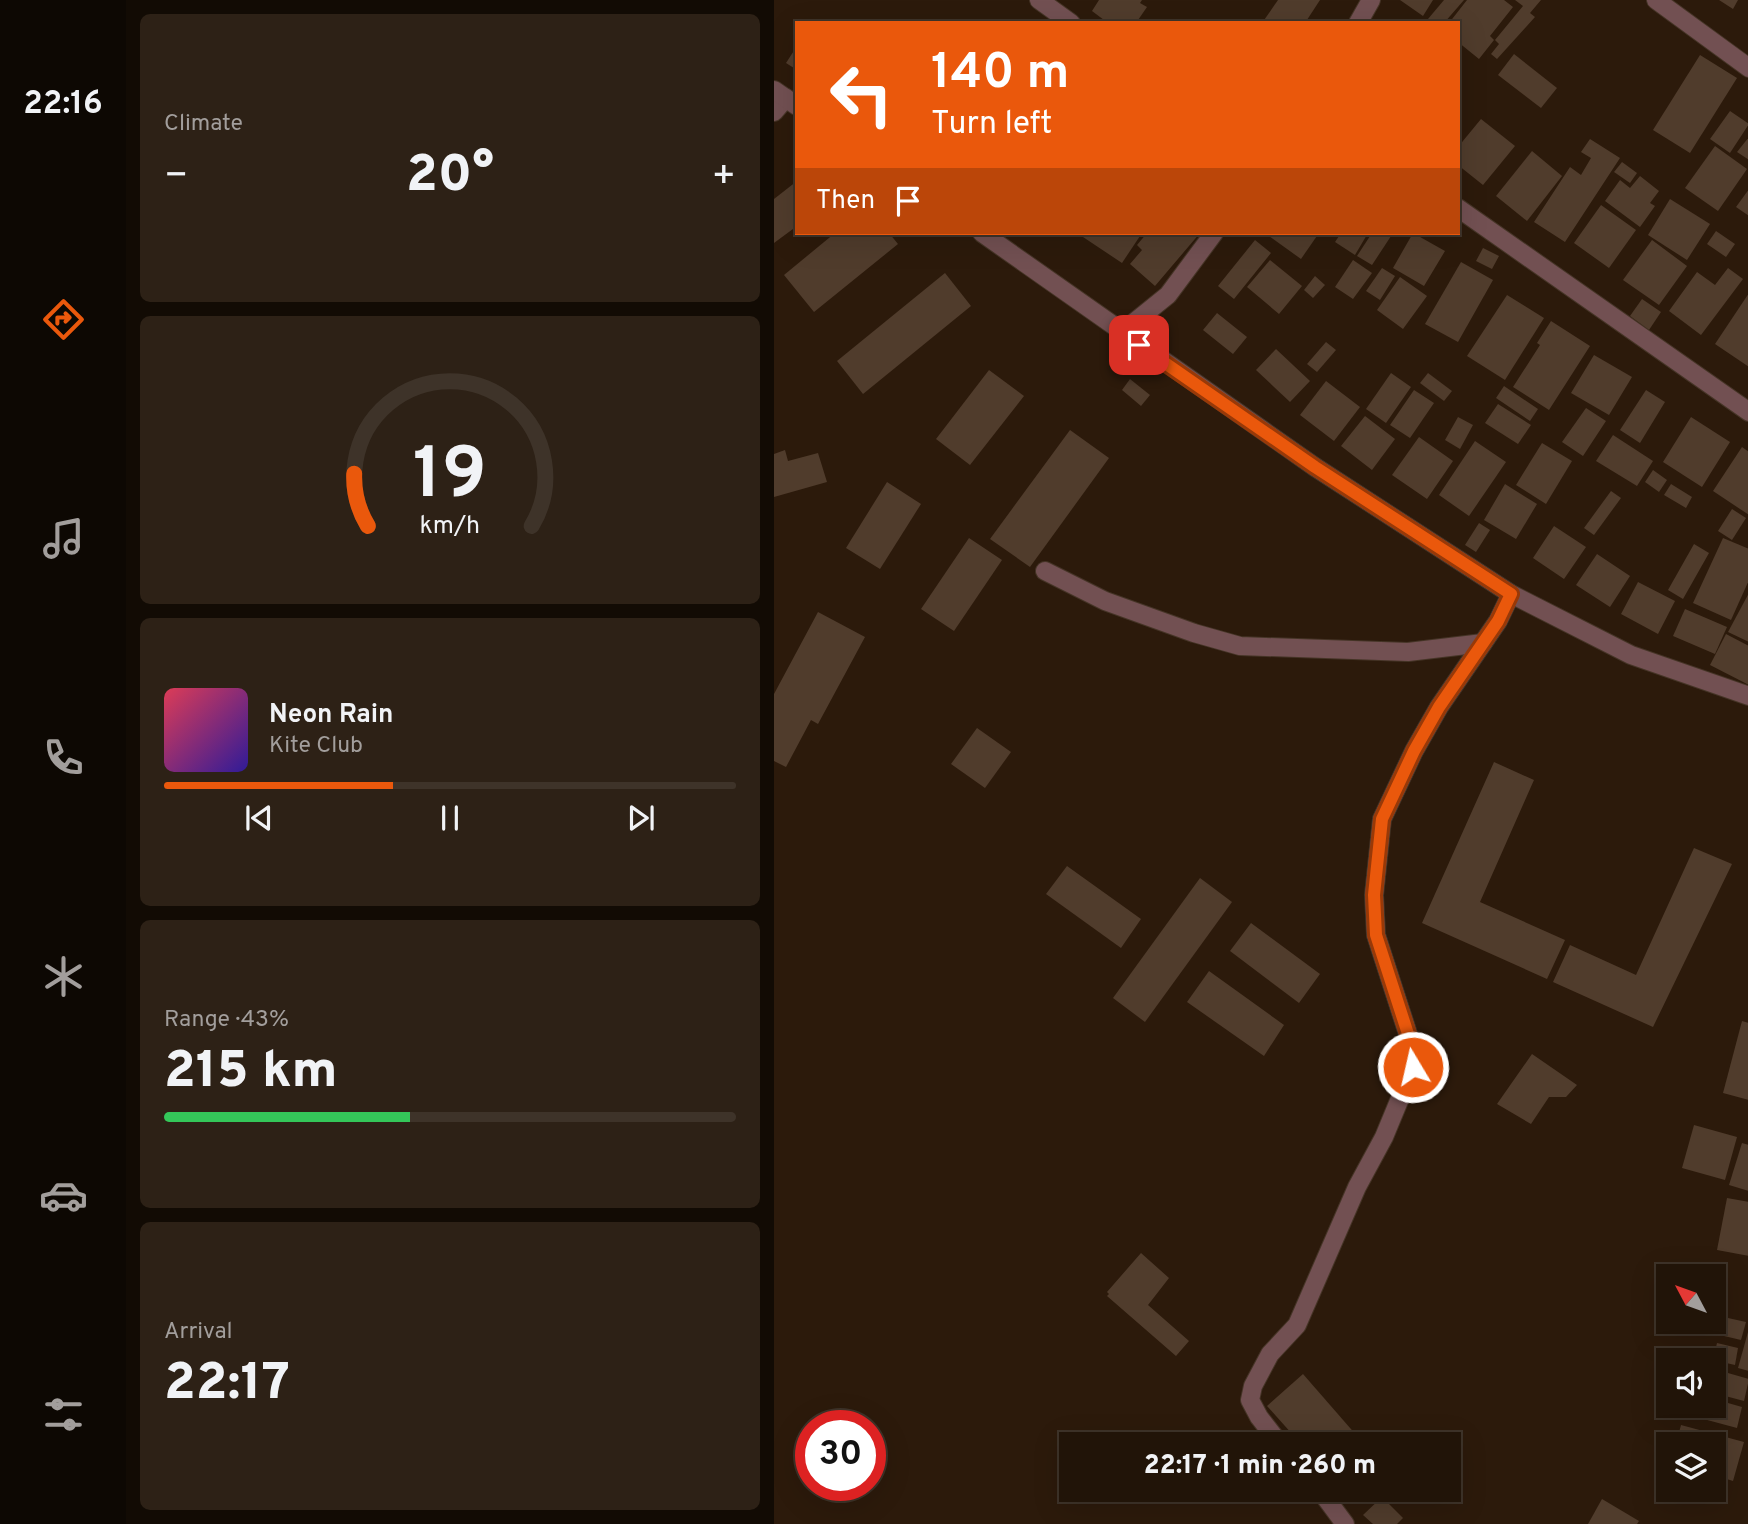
<!DOCTYPE html>
<html lang="en">
<head>
<meta charset="utf-8">
<style>
  :root { --surface:#211408; --page:#2d2116; --text:#f1f3f6; --muted:#a29e9c; --line:#3e3329; --accent:#ea580c }
  body { margin:0; font-family:Overpass,sans-serif; background:var(--page); color:var(--text); height:100vh; display:flex; flex-direction:column; font-size:26px; white-space:nowrap }
  * { box-sizing:border-box; margin:0 }
  p { font-size:23px; color:var(--muted) }
  .icon { flex:none; width:38px; height:38px; fill:none; stroke:currentColor; stroke-width:2; stroke-linecap:round; stroke-linejoin:round }
  .map { position:relative; flex:1; overflow:hidden }
  .panel { display:flex; flex-direction:column; gap:14px; padding:14px; background:#120b04; width:648px }
  .panel>* { flex:none }
  .top-card { position:absolute; left:21px; top:21px; width:665px; height:214px; border-radius:0px; box-shadow:0 7px 28px #0002,0 0 0 2px var(--line); background:#ea580c; color:#fff; overflow:hidden }
  .needle { width:46px; rotate:311deg }
  .tools { position:absolute; left:882px; top:1264px; display:grid; gap:14px }
  .tools a { display:grid; place-items:center; width:70px; height:70px; border-radius:0px; background:var(--surface); box-shadow:0 7px 28px #0002,0 0 0 2px var(--line); font-size:35px }
  .speed { position:absolute; left:21px; top:1410px; display:flex; gap:14px; font-size:35px; font-weight:700; text-align:center }
  .speed>* { display:grid; place-content:center; width:91px; height:91px; border-radius:50%; background:var(--surface); box-shadow:0 7px 28px #0002,0 0 0 2px var(--line); line-height:1 }
  .speed .limit { border:10px solid #d22; background:#fff; color:#111 }
  .pin { position:absolute; display:grid; place-items:center; width:60px; height:60px; color:#fff; margin:-30px; border-radius:14px; box-shadow:0 4px 10px #0006 }
  .me { position:absolute; width:77px; margin:-38px; rotate:351deg; stroke-linejoin:round; filter:drop-shadow(0 0 5px #0008) }
  .turn { display:flex; align-items:center; gap:24px; height:147px; padding:0 21px; font-size:32px }
  .turn .icon { width:91px; height:91px; stroke-width:2.5 }
  .turn b { display:block; font-size:49px; line-height:60px }
  .then { display:flex; align-items:center; height:66px; padding:0 21px; background:#0003; gap:14px; font-size:26px }
  .big { font-size:52px; font-weight:800; line-height:1.1 }
  .panel .widget { flex:1; display:flex; flex-direction:column; justify-content:center; gap:10px; min-width:0; padding:0 24px; border-radius:10px; background:var(--page) }
  .panel .dial { align-items:center; gap:0 }
  .dial svg { height:182px; overflow:visible; fill:none; stroke:var(--line); stroke-width:7; stroke-linecap:round; text-anchor:middle }
  .dial text { fill:var(--text); stroke:none }
  .song { display:flex; align-items:center; gap:21px }
  .cover { width:84px; height:84px; border-radius:10px; background:linear-gradient(135deg,hsl(350 70% 55%),hsl(250 70% 35%)) }
  .played { height:7px; border-radius:4px; background:linear-gradient(90deg,var(--accent) 40%,var(--line) 40%) }
  .keys { display:flex; justify-content:space-around; direction:ltr }
  .heat { display:flex; justify-content:space-between; align-items:center; font-size:38px; direction:ltr }
  .charge { height:10px; border-radius:5px; background:linear-gradient(90deg,#34c759 43%,var(--line) 0) }
  .trip { position:absolute; left:285px; top:1432px; width:402px; height:70px; border-radius:0px; background:var(--surface); box-shadow:0 7px 28px #0002,0 0 0 2px var(--line); font-weight:800; line-height:70px; text-align:center }
  main { display:flex; flex:1; min-height:0 }
  .tab-bar { display:flex; flex-direction:column; width:126px; justify-content:space-around; align-items:center; background:#0d0803; color:var(--muted) }
  .tab-bar .icon { width:49px; height:49px }
  .tab-bar .selected { color:var(--accent) }
  .tab-bar b { font-size:32px; color:var(--text) }
  .map>svg:first-child { display:block }
</style>
</head>
<body>
<main>
<nav class="tab-bar">
<b>22:16</b>
<svg class="icon selected" aria-label="directions" viewBox="0 0 24 24"><path d="M12 3l9 9-9 9-9-9zM9 14v-3h6M13 9l2 2-2 2"/></svg>
<svg class="icon" aria-label="music" viewBox="0 0 24 24"><path d="M9 18V5l10-2v13"/><circle cx="6" cy="18" r="3"/><circle cx="16" cy="16" r="3"/></svg>
<svg class="icon" aria-label="phone" viewBox="0 0 24 24"><path d="M5 4h4l2 5-3 2q2 4 5 5l2-3 5 2v4C11 20 4 13 5 4z"/></svg>
<svg class="icon" aria-label="climate" viewBox="0 0 24 24"><path d="M12 3v18M4 7l16 10M4 17L20 7"/></svg>
<svg class="icon" aria-label="car" viewBox="0 0 24 24"><path d="M5 17H2v-5l4-1 3-4h7l3 4 3 1v5h-3M9 17h6M6 11h13"/><circle cx="7" cy="17" r="2"/><circle cx="17" cy="17" r="2"/></svg>
<svg class="icon" aria-label="filters" viewBox="0 0 24 24"><path d="M4 7h16M4 17h16"/><circle cx="9" cy="7" r="2"/><circle cx="15" cy="17" r="2"/></svg>
</nav>
<section class="panel">
<div class="widget"><p>Climate</p>
<div class="heat"><a>−</a><b class="big">20°</b><a>+</a></div>
</div>
<div class="widget dial"><svg viewBox="0 0 100 80">
<path d="M14 69A42 42 0 1 1 86 69"/>
<path d="M14 69A42 42 0 0 1 8 46" stroke="#ea580c"/>
<text x="50" y="56" font-size="32" font-weight="700">19</text>
<text x="50" y="72" font-size="11">km/h</text>
</svg></div>
<div class="widget">
<div class="song"><i class="cover"></i><div><b>Neon Rain</b><p>Kite Club</p></div></div>
<div class="played"></div>
<div class="keys"><svg class="icon" aria-label="previous" viewBox="0 0 24 24"><path d="M18 5L8 12l10 7zM5 5v14"/></svg><svg class="icon" aria-label="pause" viewBox="0 0 24 24"><path d="M8 5v14M16 5v14"/></svg><svg class="icon" aria-label="next" viewBox="0 0 24 24"><path d="M6 5l10 7-10 7zM19 5v14"/></svg></div>
</div>
<div class="widget"><p>Range · 43%</p><b class="big">215 km</b><div class="charge"></div></div>
<div class="widget"><p>Arrival</p><b class="big">22:17</b></div>
</section>
<div class="map">
<svg width="975" height="1524" viewBox="0 0 975 1524">
  <rect width="100%" height="100%" fill="#2c1a0b"/>
  <!-- building -->
  <g fill="#503c2c">
    <polygon points="325,0 368,0 366,3 373,7 362,23 334,23 318,11"/>
    <polygon points="504,0 546,0 531,23 488,23"/>
    <polygon points="626,0 659,0 649,16"/>
    <polygon points="670,0 690,0 670,23 658,23 654,19"/>
    <polygon points="693,0 730,0 739,7 716,36 720,40 705,59 684,42 684,23 675,23"/>
    <polygon points="741,0 767,0 756,13 761,17 723,59 717,54 725,44 721,40 749,6"/>
    <polygon points="945,0 964,0 959,9"/>
    <polygon points="23,46 23,70 12,63"/>
    <polygon points="740,54 783,88 767,108 724,75"/>
    <polygon points="926,55 963,78 916,153 879,130"/>
    <polygon points="956,111 975,124 956,153 936,139"/>
    <polygon points="707,119 741,146 709,185 684,165 684,147"/>
    <polygon points="975,137 975,160 963,152"/>
    <polygon points="816,139 846,158 791,242 760,222 796,167 807,175 817,158 807,152"/>
    <polygon points="941,146 973,169 944,211 911,188"/>
    <polygon points="758,151 788,176 753,221 722,196"/>
    <polygon points="848,162 863,173 856,183 840,172"/>
    <polygon points="866,176 885,191 876,203 881,206 866,227 831,201 846,180 856,188"/>
    <polygon points="23,181 23,226 0,243 0,199"/>
    <polygon points="975,189 975,216 962,207"/>
    <polygon points="896,199 936,224 913,260 874,235"/>
    <polygon points="827,205 862,230 835,268 800,243"/>
    <polygon points="942,231 961,244 952,257 933,244"/>
    <polygon points="61,233 115,233 124,244 40,312 10,275"/>
    <polygon points="308,233 368,233 348,263 306,235"/>
    <polygon points="373,233 426,233 381,286 356,264 368,250 363,245"/>
    <polygon points="493,233 545,233 527,259 492,234"/>
    <polygon points="567,233 594,233 581,255 561,242"/>
    <polygon points="598,233 619,233 598,265 583,256"/>
    <polygon points="639,233 671,251 650,286 619,268"/>
    <polygon points="481,240 497,253 460,299 444,286"/>
    <polygon points="878,240 913,266 885,305 849,280"/>
    <polygon points="709,248 725,256 718,269 702,261"/>
    <polygon points="496,260 528,286 505,314 473,287"/>
    <polygon points="579,260 598,273 579,299 561,287"/>
    <polygon points="687,262 719,280 684,342 651,324"/>
    <polygon points="608,268 621,276 606,300 592,291"/>
    <polygon points="954,268 969,279 927,335 895,311 923,272 941,285"/>
    <polygon points="171,273 197,306 89,394 63,361"/>
    <polygon points="541,276 551,285 539,298 530,290"/>
    <polygon points="626,277 653,296 629,329 603,310"/>
    <polygon points="975,293 975,367 941,344"/>
    <polygon points="733,295 770,318 731,380 693,356"/>
    <polygon points="868,299 887,312 875,330 856,316"/>
    <polygon points="443,313 473,337 459,354 429,330"/>
    <polygon points="777,321 816,346 775,410 739,387 766,345 763,343"/>
    <polygon points="552,342 562,350 543,372 533,364"/>
    <polygon points="502,349 536,381 516,402 482,370"/>
    <polygon points="820,355 858,377 835,415 797,393"/>
    <polygon points="215,370 250,396 196,465 162,439"/>
    <polygon points="617,373 637,387 612,423 592,409"/>
    <polygon points="654,373 678,391 670,401 646,383"/>
    <polygon points="356,379 376,395 367,406 348,390"/>
    <polygon points="552,381 586,407 560,441 526,415"/>
    <polygon points="730,386 764,409 756,421 722,398"/>
    <polygon points="640,390 660,403 636,438 616,425"/>
    <polygon points="872,390 891,402 866,443 846,430"/>
    <polygon points="724,404 757,425 744,444 711,423"/>
    <polygon points="812,408 832,421 809,456 788,442"/>
    <polygon points="591,416 621,439 598,470 567,446"/>
    <polygon points="684,417 699,425 686,449 671,440"/>
    <polygon points="917,417 956,442 928,487 889,462"/>
    <polygon points="296,430 335,458 256,567 216,539"/>
    <polygon points="839,435 879,461 863,486 822,461"/>
    <polygon points="645,437 679,461 653,499 618,475"/>
    <polygon points="701,441 732,462 695,516 665,495"/>
    <polygon points="768,443 798,461 772,504 742,485"/>
    <polygon points="968,447 975,452 975,515 939,491"/>
    <polygon points="11,450 14,461 44,453 53,482 0,497 0,454"/>
    <polygon points="879,470 893,480 885,492 871,482"/>
    <polygon points="113,482 147,504 106,569 72,548"/>
    <polygon points="731,484 763,504 742,539 710,520"/>
    <polygon points="897,484 918,497 912,508 890,495"/>
    <polygon points="837,491 847,498 820,535 810,528"/>
    <polygon points="958,509 972,518 958,540 944,531"/>
    <polygon points="705,523 716,530 702,552 691,545"/>
    <polygon points="780,526 812,547 790,579 759,558"/>
    <polygon points="195,538 228,560 180,631 147,609"/>
    <polygon points="949,538 975,549 975,580 957,620 919,603"/>
    <polygon points="920,544 935,553 909,599 894,590"/>
    <polygon points="823,554 856,576 836,607 802,585"/>
    <polygon points="864,582 901,601 884,634 847,614"/>
    <polygon points="975,593 975,642 954,632"/>
    <polygon points="911,609 953,627 941,654 899,636"/>
    <polygon points="44,612 91,637 44,724 37,720 12,767 0,761 0,694"/>
    <polygon points="952,634 975,646 975,685 936,665"/>
    <polygon points="203,728 237,752 211,788 177,764"/>
    <polygon points="720,762 760,780 706,902 791,940 773,979 648,923"/>
    <polygon points="920,848 958,864 879,1027 779,982 796,945 862,975"/>
    <polygon points="293,866 367,919 347,948 272,894"/>
    <polygon points="426,878 458,902 371,1022 339,998"/>
    <polygon points="477,923 546,974 525,1003 456,951"/>
    <polygon points="435,971 510,1025 490,1056 413,1002"/>
    <polygon points="968,1021 975,1023 975,1100 949,1093"/>
    <polygon points="758,1054 803,1085 792,1097 775,1097 757,1124 723,1104"/>
    <polygon points="920,1125 963,1137 951,1180 908,1168"/>
    <polygon points="968,1143 975,1145 975,1191 955,1185"/>
    <polygon points="953,1198 975,1202 975,1256 943,1250"/>
    <polygon points="367,1253 395,1278 374,1305 415,1341 402,1356 333,1296 335,1294 333,1292"/>
    <polygon points="954,1318 972,1322 967,1340 950,1336"/>
    <polygon points="974,1332 975,1332 975,1371 964,1368"/>
    <polygon points="943,1343 964,1348 961,1365 939,1360"/>
    <polygon points="940,1369 975,1379 970,1401 940,1393"/>
    <polygon points="529,1374 590,1444 527,1444 493,1406"/>
    <polygon points="940,1399 968,1407 963,1428 907,1413 909,1405 940,1405"/>
    <polygon points="907,1425 970,1442 959,1481 940,1475 940,1444 902,1444"/>
    <polygon points="608,1497 629,1518 623,1524 599,1524 589,1515"/>
    <polygon points="828,1499 865,1521 863,1524 814,1524"/>
  </g>
  <g fill="none" stroke-linecap="round" stroke-linejoin="round">
    <defs>
      <g id="minor">
        <polyline points="265,0 297,23"/>
        <polyline points="882,0 975,68"/>
        <polyline points="584,23 597,0"/>
        <polyline points="0,112 12,98"/>
        <polyline points="684,208 975,412"/>
        <polyline points="347,333 394,295 440,233"/>
        <polyline points="271,571 331,601 420,633 466,646 634,652 709,643"/>
        <polyline points="506,1444 485,1417 476,1400 479,1386 496,1354 523,1325 583,1187 610,1137 639,1067 635,1037 602,935 600,895 608,819 640,751 665,707 724,621 737,594"/>
        <polyline points="545,1489 571,1524"/>
      </g>
      <g id="tertiary">
        <polyline points="0,90 23,106"/>
        <polyline points="208,233 541,467 737,594 857,655 975,696"/>
      </g>
    </defs>
    <!-- minor casing -->
    <use href="#minor" stroke="#453426" stroke-width="20"/>
    <!-- tertiary casing -->
    <use href="#tertiary" stroke="#453426" stroke-width="20"/>
    <!-- minor -->
    <use href="#minor" stroke="#725052" stroke-width="18"/>
    <!-- tertiary -->
    <use href="#tertiary" stroke="#725052" stroke-width="18"/>
  </g>
  <g fill="none" stroke-linecap="round" stroke-linejoin="round">
    <defs>
      <polyline id="route" points="365,345 541,467 737,594 724,621 665,707 640,751 608,819 600,895 602,935 635,1037 639,1067"/>
    </defs>
    <!-- route casing -->
    <use href="#route" stroke="#983908" stroke-width="18"/>
    <!-- route -->
    <use href="#route" stroke="#ea580c" stroke-width="12"/>
  </g>
</svg>
<div class="tools">
<a><svg class="needle" viewBox="-14 -14 28 28"><path d="M0-13l5 13h-10z" fill="#e53935"/><path d="M0 13l5-13h-10z" fill="#a29e9c"/></svg></a>
<a><svg class="icon" aria-label="sound" viewBox="0 0 24 24"><path d="M4 9h4l5-4v14l-5-4H4zM17 9q2 3 0 6"/></svg></a>
<a><svg class="icon" aria-label="layers" viewBox="0 0 24 24"><path d="M12 4l9 5-9 5-9-5zM3 14l9 5 9-5"/></svg></a>
</div>
<div class="speed"><div class="limit">30</div></div>
<div class="pin" style="left:365px;top:345px;background:#d93025"><svg class="icon" aria-label="arrive" viewBox="0 0 24 24"><path d="M6 21V4h12l-3 4 3 4H6"/></svg></div>
<svg class="me" style="left:639px;top:1067px" viewBox="-20 -20 40 40"><circle r="17" fill="#ea580c" stroke="#fff" stroke-width="3"/><path d="M0-11L8 9 0 5-8 9z" fill="#fff"/></svg>
<div class="trip">22:17 · 1 min · 260 m</div>
<div class="top-card">
<div class="turn"><svg class="icon" aria-label="left" viewBox="0 0 24 24"><path d="M17 20v-9H6M10 6l-5 5 5 5"/></svg><div><b>140 m</b>Turn left</div></div>
<div class="then">Then<svg class="icon" aria-label="arrive" viewBox="0 0 24 24"><path d="M6 21V4h12l-3 4 3 4H6"/></svg></div>
</div>
</div>
</main>
</body>
</html>
